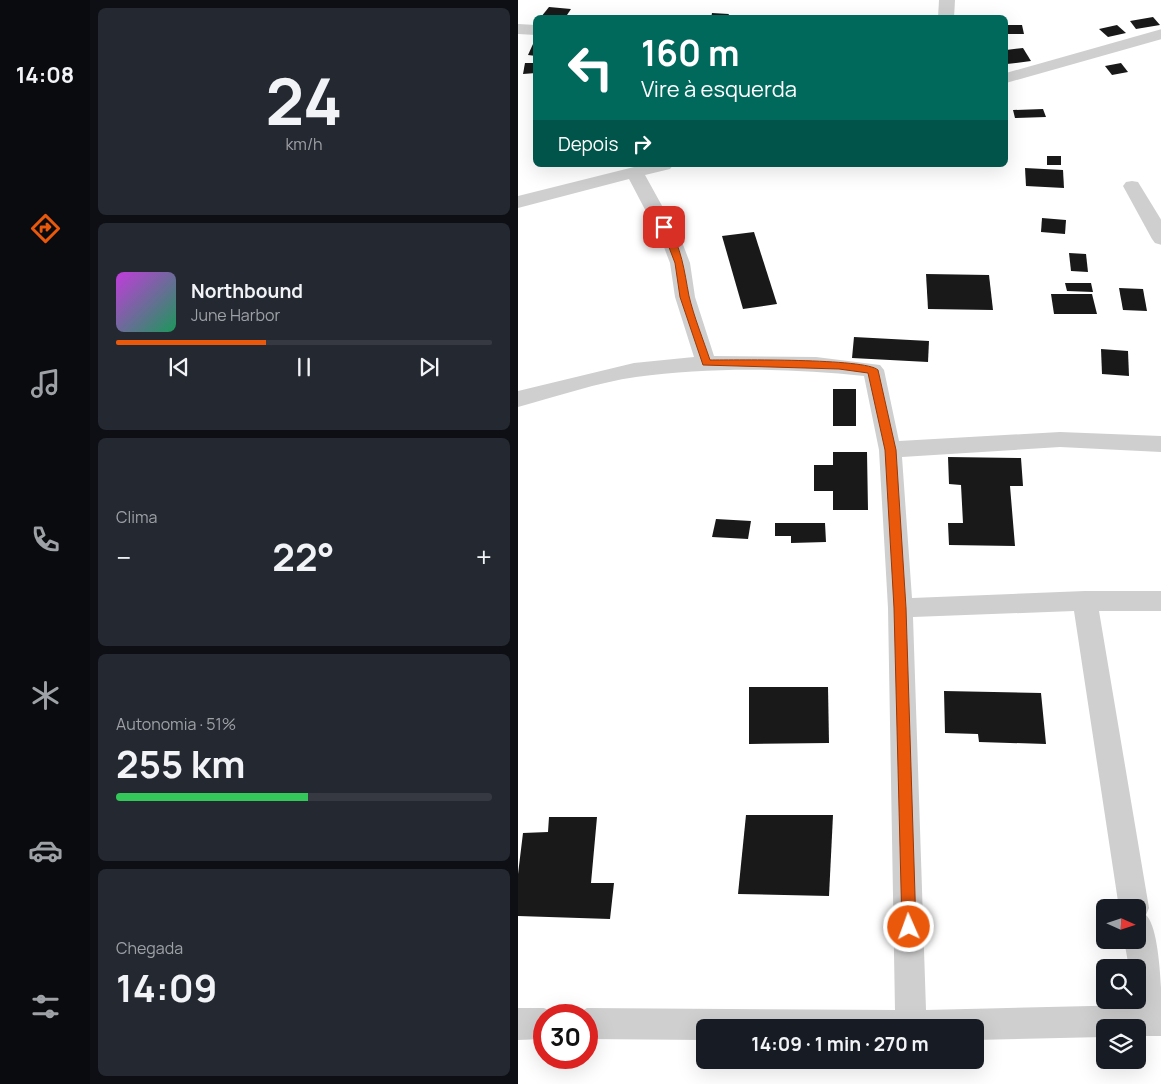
<!DOCTYPE html>
<html lang="pt">
<head>
<meta charset="utf-8">
<style>
  :root { --surface:#171b24; --page:#242831; --text:#f1f3f6; --muted:#9ea1a6; --line:#363941; --accent:#ea580c }
  body { margin:0; font-family:Manrope,sans-serif; background:var(--page); color:var(--text); height:100vh; display:flex; flex-direction:column; font-size:19px; white-space:nowrap }
  * { box-sizing:border-box; margin:0 }
  p { font-size:16px; color:var(--muted) }
  .icon { flex:none; width:28px; height:28px; fill:none; stroke:currentColor; stroke-width:2; stroke-linecap:round; stroke-linejoin:round }
  .map { position:relative; flex:1; overflow:hidden }
  .panel { display:flex; flex-direction:column; gap:8px; padding:8px; background:#0d0f14; width:428px }
  .panel>* { flex:none }
  .banner { position:absolute; left:15px; top:15px; width:475px; height:152px; border-radius:8px; box-shadow:0 5px 20px #0002; background:#00695c; color:#fff; overflow:hidden }
  .needle { width:32px; rotate:93deg }
  .controls { position:absolute; left:578px; top:899px; display:grid; gap:10px }
  .controls a { display:grid; place-items:center; width:50px; height:50px; border-radius:8px; background:var(--surface); box-shadow:0 5px 20px #0002; font-size:25px }
  .speed { position:absolute; left:15px; top:1004px; display:flex; gap:10px; font-size:25px; font-weight:700; text-align:center }
  .speed>* { display:grid; place-content:center; width:65px; height:65px; border-radius:50%; background:var(--surface); box-shadow:0 5px 20px #0002; line-height:1 }
  .speed .limit { border:8px solid #d22; background:#fff; color:#111 }
  .pin { position:absolute; display:grid; place-items:center; width:42px; height:42px; color:#fff; margin:-21px; border-radius:10px; box-shadow:0 2px 8px #0006 }
  .me { position:absolute; width:55px; margin:-28px; rotate:358deg; stroke-linejoin:round; filter:drop-shadow(0 0 4px #0008) }
  .turn { display:flex; align-items:center; gap:18px; height:105px; padding:0 25px; font-size:22px }
  .turn .icon { width:65px; height:65px; stroke-width:2.5 }
  .turn b { display:block; font-size:35px; line-height:42px }
  .then { display:flex; align-items:center; height:48px; padding:0 25px; background:#0003; gap:10px; font-size:19px }
  .big { font-size:38px; font-weight:700; line-height:1.1 }
  .panel .widget { flex:1; display:flex; flex-direction:column; justify-content:center; gap:8px; min-width:0; padding:0 18px; border-radius:8px; background:var(--page) }
  .panel .dial { align-items:center; gap:0 }
  .dial b { font-size:65px; line-height:1 }
  .song { display:flex; align-items:center; gap:15px }
  .cover { width:60px; height:60px; border-radius:8px; background:linear-gradient(135deg,hsl(290 70% 55%),hsl(150 70% 35%)) }
  .played { height:5px; border-radius:2px; background:linear-gradient(90deg,var(--accent) 40%,var(--line) 40%) }
  .keys { display:flex; justify-content:space-around; direction:ltr }
  .heat { display:flex; justify-content:space-between; align-items:center; font-size:28px; direction:ltr }
  .charge { height:8px; border-radius:4px; background:linear-gradient(90deg,#34c759 51%,var(--line) 0) }
  .trip { position:absolute; left:178px; top:1019px; width:288px; height:50px; border-radius:8px; background:var(--surface); box-shadow:0 5px 20px #0002; font-weight:700; line-height:50px; text-align:center }
  main { display:flex; flex:1; min-height:0 }
  .menu { display:flex; flex-direction:column; width:90px; justify-content:space-around; align-items:center; background:#090b0e; color:var(--muted) }
  .menu .icon { width:35px; height:35px }
  .menu .active { color:var(--accent) }
  .menu b { font-size:22px; color:var(--text) }
  .map>svg:first-child { display:block }
</style>
</head>
<body>
<main>
<nav class="menu">
<b>14:08</b>
<svg class="icon active" aria-label="directions" viewBox="0 0 24 24"><path d="M12 3l9 9-9 9-9-9zM9 14v-3h6M13 9l2 2-2 2"/></svg>
<svg class="icon" aria-label="music" viewBox="0 0 24 24"><path d="M9 18V5l10-2v13"/><circle cx="6" cy="18" r="3"/><circle cx="16" cy="16" r="3"/></svg>
<svg class="icon" aria-label="phone" viewBox="0 0 24 24"><path d="M5 4h4l2 5-3 2q2 4 5 5l2-3 5 2v4C11 20 4 13 5 4z"/></svg>
<svg class="icon" aria-label="climate" viewBox="0 0 24 24"><path d="M12 3v18M4 7l16 10M4 17L20 7"/></svg>
<svg class="icon" aria-label="car" viewBox="0 0 24 24"><path d="M5 17H2v-5l4-1 3-4h7l3 4 3 1v5h-3M9 17h6M6 11h13"/><circle cx="7" cy="17" r="2"/><circle cx="17" cy="17" r="2"/></svg>
<svg class="icon" aria-label="filters" viewBox="0 0 24 24"><path d="M4 7h16M4 17h16"/><circle cx="9" cy="7" r="2"/><circle cx="15" cy="17" r="2"/></svg>
</nav>
<section class="panel">
<div class="widget dial"><b>24</b><p>km/h</p></div>
<div class="widget">
<div class="song"><i class="cover"></i><div><b>Northbound</b><p>June Harbor</p></div></div>
<div class="played"></div>
<div class="keys"><svg class="icon" aria-label="previous" viewBox="0 0 24 24"><path d="M18 5L8 12l10 7zM5 5v14"/></svg><svg class="icon" aria-label="pause" viewBox="0 0 24 24"><path d="M8 5v14M16 5v14"/></svg><svg class="icon" aria-label="next" viewBox="0 0 24 24"><path d="M6 5l10 7-10 7zM19 5v14"/></svg></div>
</div>
<div class="widget"><p>Clima</p>
<div class="heat"><a>−</a><b class="big">22°</b><a>+</a></div>
</div>
<div class="widget"><p>Autonomia · 51%</p><b class="big">255 km</b><div class="charge"></div></div>
<div class="widget"><p>Chegada</p><b class="big">14:09</b></div>
</section>
<div class="map">
<svg width="644" height="1084" viewBox="0 0 644 1084">
  <rect width="100%" height="100%" fill="#fff"/>
  <!-- building -->
  <g fill="#191919">
    <polygon points="31,7 53,9 47,18 23,17"/>
    <polygon points="194,13 211,14 209,18 193,18"/>
    <polygon points="635,17 642,25 618,29 612,21"/>
    <polygon points="488,25 504,25 506,34 488,34"/>
    <polygon points="599,25 608,33 590,37 581,29"/>
    <polygon points="15,44 18,44 18,56 10,55"/>
    <polygon points="505,48 513,61 489,64 488,50"/>
    <polygon points="7,63 18,63 18,73 5,74"/>
    <polygon points="603,63 610,72 594,75 587,66"/>
    <polygon points="525,109 528,117 497,118 495,110"/>
    <rect x="529" y="156" width="14" height="9"/>
    <polygon points="507,168 545,170 546,188 508,186"/>
    <polygon points="524,218 548,220 547,234 523,232"/>
    <polygon points="236,232 259,304 225,309 204,236"/>
    <polygon points="551,253 568,254 570,272 553,271"/>
    <polygon points="408,274 471,275 475,310 410,309"/>
    <polygon points="547,283 573,283 575,292 549,291"/>
    <polygon points="601,288 625,289 629,311 605,310"/>
    <polygon points="533,294 574,294 579,314 536,314"/>
    <polygon points="336,337 411,341 410,362 334,358"/>
    <polygon points="583,349 610,351 611,376 584,374"/>
    <rect x="315" y="389" width="23" height="37"/>
    <polygon points="315,452 349,452 350,510 315,510 315,491 296,491 296,465 315,465"/>
    <polygon points="430,457 503,458 505,486 492,486 497,546 431,545 430,523 445,523 443,485 431,484"/>
    <polygon points="198,519 233,521 230,539 194,537"/>
    <polygon points="257,523 307,523 308,542 273,543 273,536 257,536"/>
    <polygon points="231,687 310,687 311,743 231,744"/>
    <polygon points="426,691 523,693 528,744 461,742 460,734 427,733"/>
    <polygon points="228,815 315,815 311,896 220,894"/>
    <polygon points="31,817 79,817 73,883 96,883 92,919 0,916 0,874 5,833 30,832"/>
  </g>
  <g fill="none" stroke-linecap="round" stroke-linejoin="round">
    <!-- street -->
    <g fill="#cfcfcf" fill-rule="evenodd">
      <polygon points="421,0 437,0 436,18 420,18"/>
      <polygon points="0,24 18,25 18,35 0,34"/>
      <polygon points="644,29 644,39 488,83 488,73"/>
      <path d="M124,165H155L152,169L127,175L164,242L172,263L177,297L196,356L298,357L362,365L366,370L381,441L542,432L644,436V452L542,447L384,457L394,598L567,591H644V611H581L631,908L628,915C644,930 644,1012 644,1036H619V1028H586V1037L456,1040V1028H186V1040L69,1039V1015H57L69,1008L377,1010L370,608L361,450L346,376C270,368 193,367 118,377C81,382 37,397 0,407V391L116,363L176,357L157,297L152,263L144,242L111,179L0,208V196ZM556,611L601,908H619V940H606L611,968H619V1000H615L616,1005L408,1010L395,617Z"/>
      <polygon points="614,181 620,182 644,221 644,245 637,243 634,239 605,186 608,182"/>
      <polygon points="0,1008 26,1008 37,1013 38,1015 26,1015 26,1039 0,1040"/>
    </g>
  </g>
  <!-- route -->
  <path fill="#ea580c" stroke="#983908" d="M143,225H149C164,248 166,270 171,296C176,317 185,339 192,360C217,360 348,358 360,370L378,450L388,608L398,927L396,931L391,933L386,931L384,927L376,608L367,450L350,373L321,369L185,365L162,297L157,263L149,242L141,227Z"/>
</svg>
<div class="controls">
<a><svg class="needle" viewBox="-14 -14 28 28"><path d="M0-13l5 13h-10z" fill="#e53935"/><path d="M0 13l5-13h-10z" fill="#9ea1a6"/></svg></a>
<a><svg class="icon" aria-label="search" viewBox="0 0 24 24"><circle cx="10" cy="10" r="6"/><path d="M15 15l6 6"/></svg></a>
<a><svg class="icon" aria-label="layers" viewBox="0 0 24 24"><path d="M12 4l9 5-9 5-9-5zM3 14l9 5 9-5"/></svg></a>
</div>
<div class="speed"><div class="limit">30</div></div>
<div class="pin" style="left:146px;top:227px;background:#d93025"><svg class="icon" aria-label="arrive" viewBox="0 0 24 24"><path d="M6 21V4h12l-3 4 3 4H6"/></svg></div>
<svg class="me" style="left:391px;top:927px" viewBox="-20 -20 40 40"><circle r="17" fill="#ea580c" stroke="#fff" stroke-width="3"/><path d="M0-11L8 9 0 5-8 9z" fill="#fff"/></svg>
<div class="trip">14:09 · 1 min · 270 m</div>
<div class="banner">
<div class="turn"><svg class="icon" aria-label="left" viewBox="0 0 24 24"><path d="M17 20v-9H6M10 6l-5 5 5 5"/></svg><div><b>160 m</b>Vire à esquerda</div></div>
<div class="then">Depois<svg class="icon" aria-label="right" viewBox="0 0 24 24"><path d="M7 20v-9h11M14 6l5 5-5 5"/></svg></div>
</div>
</div>
</main>
</body>
</html>
